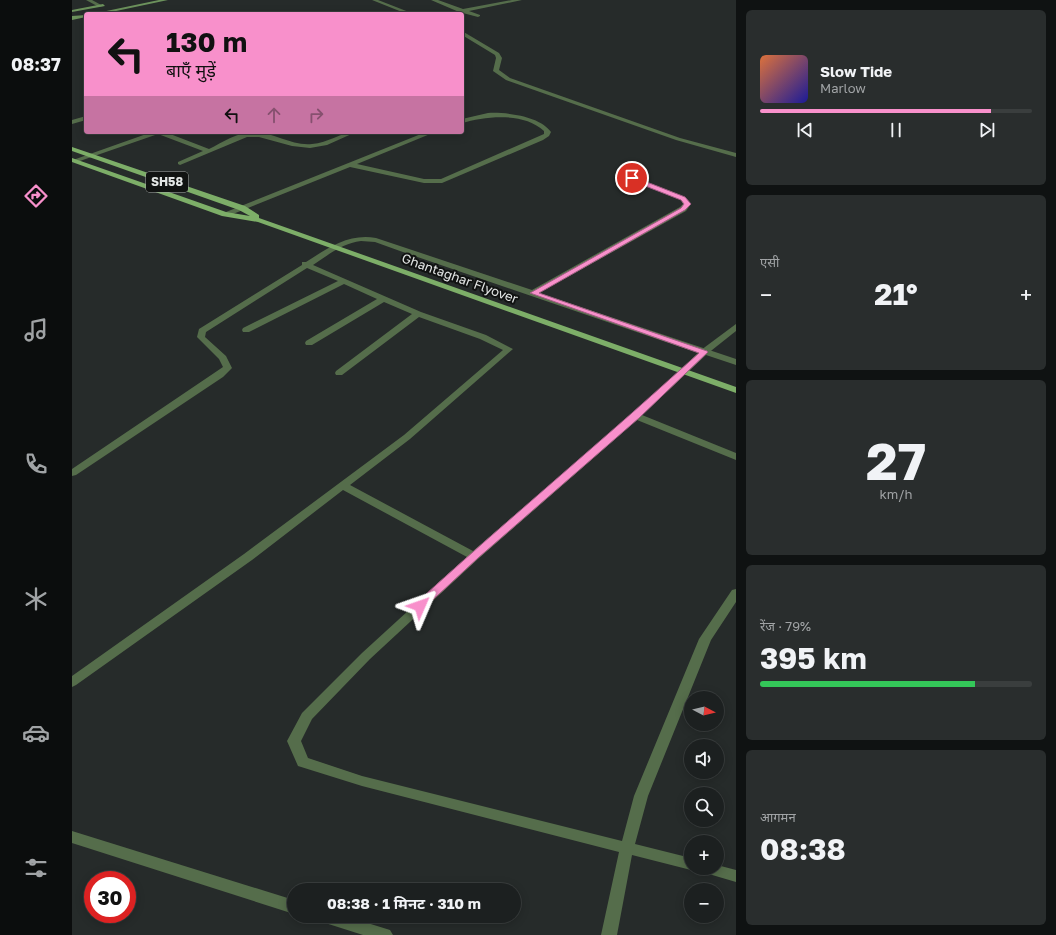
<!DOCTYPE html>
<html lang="hi">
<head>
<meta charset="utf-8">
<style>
  :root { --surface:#1c2020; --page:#292d2d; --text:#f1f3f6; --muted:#a0a3a5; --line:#3a3e3e; --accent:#f890cb }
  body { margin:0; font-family:"Golos Text","Noto Sans Devanagari",sans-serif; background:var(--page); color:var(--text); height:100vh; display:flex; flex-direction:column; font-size:15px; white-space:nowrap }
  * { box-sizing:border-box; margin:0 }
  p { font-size:13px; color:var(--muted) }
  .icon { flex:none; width:22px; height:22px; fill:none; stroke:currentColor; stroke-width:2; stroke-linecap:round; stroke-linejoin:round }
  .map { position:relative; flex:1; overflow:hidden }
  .panel { display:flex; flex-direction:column; gap:10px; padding:10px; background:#0f1212; width:320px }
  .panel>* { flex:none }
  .guide { position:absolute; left:12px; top:12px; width:380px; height:122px; border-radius:4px; box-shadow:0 2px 10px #0003,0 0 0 1px var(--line); background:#f890cb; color:#111; overflow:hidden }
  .needle { width:26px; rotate:97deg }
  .tools { position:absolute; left:612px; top:691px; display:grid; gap:8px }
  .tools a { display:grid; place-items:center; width:40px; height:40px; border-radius:50%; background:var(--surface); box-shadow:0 2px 10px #0003,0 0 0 1px var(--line); font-size:20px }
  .speed { position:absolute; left:12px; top:871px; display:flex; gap:8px; font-size:20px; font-weight:700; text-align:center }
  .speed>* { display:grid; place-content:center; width:52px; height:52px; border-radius:50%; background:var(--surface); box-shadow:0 2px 10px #0003,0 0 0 1px var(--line); line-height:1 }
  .speed .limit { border:6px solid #d22; background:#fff; color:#111 }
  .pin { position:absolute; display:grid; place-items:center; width:34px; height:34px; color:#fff; margin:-17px; border:2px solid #fff; border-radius:50%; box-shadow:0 1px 4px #0007 }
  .me { position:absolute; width:44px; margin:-22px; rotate:47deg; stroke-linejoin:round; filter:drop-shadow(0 0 3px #0008) }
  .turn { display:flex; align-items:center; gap:14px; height:84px; padding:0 16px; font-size:18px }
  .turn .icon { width:52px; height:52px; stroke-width:2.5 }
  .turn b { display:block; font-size:28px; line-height:34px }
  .lanes { display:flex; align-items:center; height:38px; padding:0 16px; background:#0003; justify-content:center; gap:20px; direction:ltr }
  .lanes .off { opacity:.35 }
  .big { font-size:30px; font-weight:700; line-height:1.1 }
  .panel .tile { flex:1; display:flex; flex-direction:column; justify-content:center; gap:6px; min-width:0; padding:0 14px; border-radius:6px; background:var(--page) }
  .panel .dial { align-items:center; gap:0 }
  .dial b { font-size:52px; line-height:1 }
  .song { display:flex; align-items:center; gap:12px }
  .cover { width:48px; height:48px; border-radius:6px; background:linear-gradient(135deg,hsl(20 70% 55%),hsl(240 70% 35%)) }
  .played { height:4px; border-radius:2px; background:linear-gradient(90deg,var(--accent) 85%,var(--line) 85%) }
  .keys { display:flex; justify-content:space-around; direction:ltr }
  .heat { display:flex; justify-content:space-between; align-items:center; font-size:22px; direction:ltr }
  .charge { height:6px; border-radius:3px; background:linear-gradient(90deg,#34c759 79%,var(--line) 0) }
  .trip { position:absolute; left:215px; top:883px; width:234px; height:40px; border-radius:20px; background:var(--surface); box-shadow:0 2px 10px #0003,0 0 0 1px var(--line); font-weight:700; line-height:40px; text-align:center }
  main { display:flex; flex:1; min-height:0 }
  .menu { display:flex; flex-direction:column; width:72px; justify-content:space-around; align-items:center; background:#0b0d0d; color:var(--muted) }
  .menu .icon { width:28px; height:28px }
  .menu .current { color:var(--accent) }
  .menu b { font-size:18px; color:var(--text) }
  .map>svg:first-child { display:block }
</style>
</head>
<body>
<main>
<nav class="menu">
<b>08:37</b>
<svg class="icon current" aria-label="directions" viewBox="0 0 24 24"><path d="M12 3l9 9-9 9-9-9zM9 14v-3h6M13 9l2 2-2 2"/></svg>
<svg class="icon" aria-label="music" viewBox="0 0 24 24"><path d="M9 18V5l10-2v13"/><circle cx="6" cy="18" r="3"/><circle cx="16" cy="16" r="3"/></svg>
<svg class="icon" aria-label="phone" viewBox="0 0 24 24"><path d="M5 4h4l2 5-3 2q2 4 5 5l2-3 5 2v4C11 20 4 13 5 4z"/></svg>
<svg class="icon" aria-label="climate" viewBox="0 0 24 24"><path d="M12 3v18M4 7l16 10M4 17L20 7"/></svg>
<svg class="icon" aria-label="car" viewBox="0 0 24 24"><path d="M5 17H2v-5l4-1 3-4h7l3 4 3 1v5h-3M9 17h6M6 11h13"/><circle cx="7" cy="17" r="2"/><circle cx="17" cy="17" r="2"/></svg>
<svg class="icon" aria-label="filters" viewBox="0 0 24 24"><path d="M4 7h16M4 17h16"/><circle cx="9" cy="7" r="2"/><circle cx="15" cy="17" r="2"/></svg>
</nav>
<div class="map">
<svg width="664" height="935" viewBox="0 0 664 935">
  <rect width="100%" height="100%" fill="#262b2a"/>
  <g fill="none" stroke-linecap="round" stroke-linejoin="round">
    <!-- lane -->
    <g fill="#556d4b" fill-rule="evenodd">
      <polygon points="14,0 20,0 31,6 27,7"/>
      <polygon points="300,0 306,0 342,14 335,14"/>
      <polygon points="359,0 366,0 391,9 440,0 450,0 397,11 408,15 408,16 406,17 387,12"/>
      <polygon points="390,31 427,53 430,58 427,70 438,78 608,138 664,153 664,157 604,140 434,80 421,71 424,58 423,55 390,35"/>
      <path d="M416,113C434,112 468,116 479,132L477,136L471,140L370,183H352L278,167L156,216H153L149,214L354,132H363L285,164L352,179H369L472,134V131C452,112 414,116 390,123V119Z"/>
      <polygon points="14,116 14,120 0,124 0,120"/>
      <path d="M80,132H93L137,149C151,142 167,131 183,132C203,133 220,146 240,144C256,143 269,132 284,132L255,145L238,148L220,146L187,137H175L108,165L106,164V162L131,151L86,134L5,162L0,161L1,160Z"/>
      <polygon points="664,324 664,331 635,354 629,354 628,352 629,350"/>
    </g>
    <!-- street -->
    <g fill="#556d4b" fill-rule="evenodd">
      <path d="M558,177H562L613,198L619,204L614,211L467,293L664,359V365L634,355L570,415L664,453V460L565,420L406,559L298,659L240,719L229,741L236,758L290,776L550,841L562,796L627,639L660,590L664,589V602L639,640L576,796L563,844L619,858V868H624L619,870L560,855L545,935H529L547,852L290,786L226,766L215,741L230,713L290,653L395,557L271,490L180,560L4,685L0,687V676L172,554L332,435L431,350L408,339L347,317L270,375H264L263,373L264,371L340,314L312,302L240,345H234L233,343L234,341L305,299L272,284L177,332H171L170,330L171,328L266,281L235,268L134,332L133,337L154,356L160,368L151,377L4,475L0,476V469L151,367L147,359L125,337L127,329L230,265V262H234C256,248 277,233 304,238L460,290L608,207L611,204L609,200L558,179ZM289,241L303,242L328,251L626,353L561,414L401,551L278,485L338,439L441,349L414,335L349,312L241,265C256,255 271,243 289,241Z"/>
      <polygon points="0,831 222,900 222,914 0,843"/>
      <polygon points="645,865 664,870 664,882 630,872 628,868 645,868"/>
      <polygon points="245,916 273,916 318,930 321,935 291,935 247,921"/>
    </g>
    <!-- secondary -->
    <g fill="#6c925c" fill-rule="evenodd">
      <polygon points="87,0 96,0 30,14 20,14"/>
      <polygon points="31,4 33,6 0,12 0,10"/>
      <polygon points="14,15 14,17 0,20 0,16"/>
    </g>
    <!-- primary -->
    <polygon fill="#7dae68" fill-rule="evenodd" points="0,147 173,206 187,215 187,218 664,387 664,393 186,222 150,216 0,162 0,158 154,212 178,216 167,210 0,151"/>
  </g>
  <!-- route -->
  <path fill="#f890cb" stroke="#a15e84" d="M558,177H562L613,197L619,204L613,210L467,293L635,351L636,352L567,418L406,558L352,608H344L343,606L344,603C437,518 534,438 627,353L458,293L609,208L612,204L609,200L558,180Z"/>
  <g text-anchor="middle" stroke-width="4" stroke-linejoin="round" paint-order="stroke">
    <!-- shield labels -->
    <rect fill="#111312" stroke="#a4a7a6" stroke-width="1" x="74" y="172" width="42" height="20" rx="3"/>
    <g font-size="12" font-weight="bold" fill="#e3e6e5">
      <text x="95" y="186">SH58</text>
    </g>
    <!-- street labels -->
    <g font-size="13" fill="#e3e6e5" stroke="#111312">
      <text transform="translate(388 278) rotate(20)" y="5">Ghantaghar Flyover</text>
    </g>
  </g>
</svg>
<div class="tools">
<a><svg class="needle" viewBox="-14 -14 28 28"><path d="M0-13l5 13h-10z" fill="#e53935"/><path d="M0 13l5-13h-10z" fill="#a0a3a5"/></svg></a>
<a><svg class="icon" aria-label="sound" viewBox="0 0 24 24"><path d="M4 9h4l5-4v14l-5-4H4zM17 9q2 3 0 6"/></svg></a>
<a><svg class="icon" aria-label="search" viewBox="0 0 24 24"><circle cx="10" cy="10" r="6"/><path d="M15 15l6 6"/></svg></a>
<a>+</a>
<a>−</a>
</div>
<div class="speed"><div class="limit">30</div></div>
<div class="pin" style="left:560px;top:178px;background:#d93025"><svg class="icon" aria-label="arrive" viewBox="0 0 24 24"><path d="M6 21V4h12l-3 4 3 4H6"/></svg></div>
<svg class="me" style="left:348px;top:606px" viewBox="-20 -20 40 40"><path d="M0-17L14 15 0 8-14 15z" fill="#f890cb" stroke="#fff" stroke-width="4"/></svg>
<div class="trip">08:38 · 1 मिनट · 310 m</div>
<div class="guide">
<div class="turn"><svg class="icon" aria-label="left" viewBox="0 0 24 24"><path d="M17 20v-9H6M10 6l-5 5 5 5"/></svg><div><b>130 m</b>बाएँ मुड़ें</div></div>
<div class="lanes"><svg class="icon" aria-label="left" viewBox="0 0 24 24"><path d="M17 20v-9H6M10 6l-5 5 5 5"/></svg><svg class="icon off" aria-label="ahead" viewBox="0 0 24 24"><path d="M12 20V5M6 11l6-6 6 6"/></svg><svg class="icon off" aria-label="right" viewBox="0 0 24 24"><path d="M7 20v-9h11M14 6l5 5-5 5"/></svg></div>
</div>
</div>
<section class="panel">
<div class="tile">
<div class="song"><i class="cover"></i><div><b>Slow Tide</b><p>Marlow</p></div></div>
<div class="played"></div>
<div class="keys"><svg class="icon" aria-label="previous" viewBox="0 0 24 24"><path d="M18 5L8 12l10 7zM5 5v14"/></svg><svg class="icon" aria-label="pause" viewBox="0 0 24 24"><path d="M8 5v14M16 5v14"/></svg><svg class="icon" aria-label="next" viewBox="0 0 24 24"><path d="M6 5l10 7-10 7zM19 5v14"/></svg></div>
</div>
<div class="tile"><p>एसी</p>
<div class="heat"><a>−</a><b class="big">21°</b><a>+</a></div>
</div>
<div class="tile dial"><b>27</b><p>km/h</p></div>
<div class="tile"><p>रेंज · 79%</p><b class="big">395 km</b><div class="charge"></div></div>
<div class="tile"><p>आगमन</p><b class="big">08:38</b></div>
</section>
</main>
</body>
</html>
